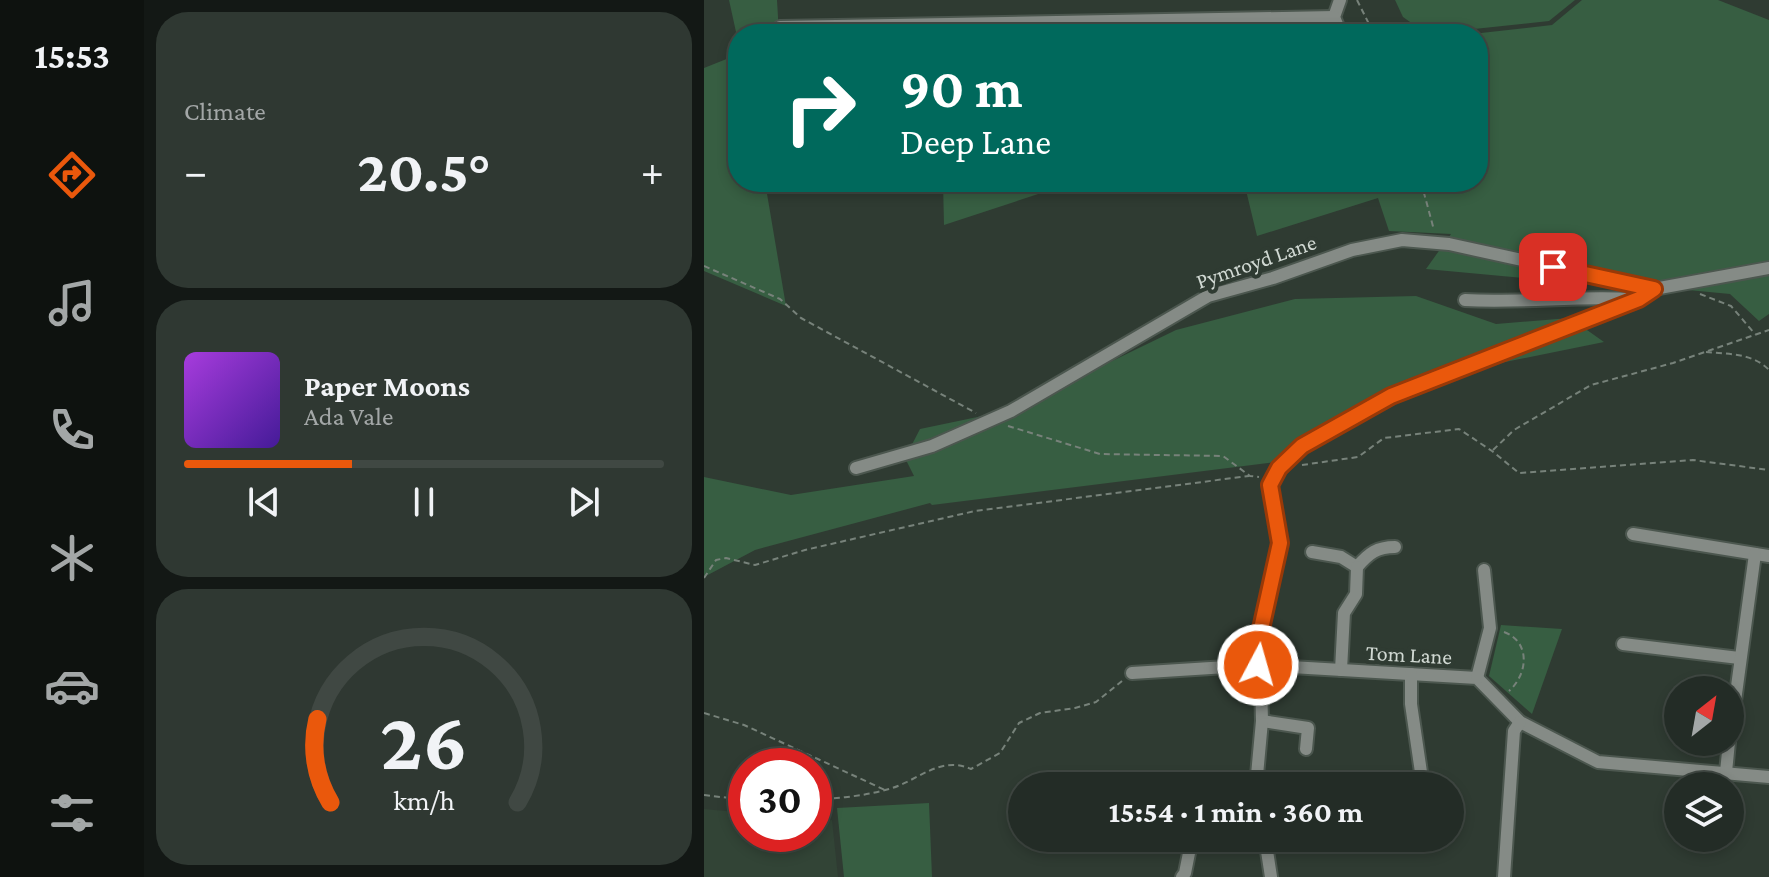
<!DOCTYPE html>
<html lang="en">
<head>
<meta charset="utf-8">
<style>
  :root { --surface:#232c26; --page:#2f3832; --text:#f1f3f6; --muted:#a3a7a7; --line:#404843; --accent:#ea580c }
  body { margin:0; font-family:"Crimson Pro",serif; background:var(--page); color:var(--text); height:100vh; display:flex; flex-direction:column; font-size:30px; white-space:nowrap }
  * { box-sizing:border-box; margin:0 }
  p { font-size:26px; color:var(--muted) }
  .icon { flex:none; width:44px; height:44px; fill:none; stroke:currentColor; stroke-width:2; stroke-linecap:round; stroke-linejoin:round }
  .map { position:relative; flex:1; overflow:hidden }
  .details { display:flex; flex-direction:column; gap:12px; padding:12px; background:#131815; width:560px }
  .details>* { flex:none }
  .hud { position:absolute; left:24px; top:24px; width:760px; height:168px; border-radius:32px; box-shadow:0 4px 12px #0003,0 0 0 2px var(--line); background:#00695c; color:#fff; overflow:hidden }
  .needle { width:52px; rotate:31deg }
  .controls { position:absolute; left:960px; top:676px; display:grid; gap:16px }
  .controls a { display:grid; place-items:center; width:80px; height:80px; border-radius:50%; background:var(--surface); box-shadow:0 4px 12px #0003,0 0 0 2px var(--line); font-size:40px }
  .speed { position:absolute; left:24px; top:748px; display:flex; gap:16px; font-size:40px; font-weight:700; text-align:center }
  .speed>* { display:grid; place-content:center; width:104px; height:104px; border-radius:50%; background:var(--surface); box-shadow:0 4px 12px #0003,0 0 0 2px var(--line); line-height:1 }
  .speed .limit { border:12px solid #d22; background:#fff; color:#111 }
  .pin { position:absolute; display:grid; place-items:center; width:68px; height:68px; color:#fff; margin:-34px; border-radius:16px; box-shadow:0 4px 12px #0006 }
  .me { position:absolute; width:88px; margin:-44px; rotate:6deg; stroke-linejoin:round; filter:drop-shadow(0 0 6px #0008) }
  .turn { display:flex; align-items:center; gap:28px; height:168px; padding:0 40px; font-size:36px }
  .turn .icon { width:104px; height:104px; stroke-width:2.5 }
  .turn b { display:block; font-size:56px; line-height:68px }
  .big { font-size:60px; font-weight:700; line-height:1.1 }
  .details .tile { flex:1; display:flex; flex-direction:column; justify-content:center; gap:12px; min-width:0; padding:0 28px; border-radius:32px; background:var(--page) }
  .details .dial { align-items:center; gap:0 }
  .dial svg { height:208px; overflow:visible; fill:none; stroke:var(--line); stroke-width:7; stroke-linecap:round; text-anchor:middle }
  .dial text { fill:var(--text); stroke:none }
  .song { display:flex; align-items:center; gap:24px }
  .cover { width:96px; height:96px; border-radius:12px; background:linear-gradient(135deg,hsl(280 70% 55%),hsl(260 70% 35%)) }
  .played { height:8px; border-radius:4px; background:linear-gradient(90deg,var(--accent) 35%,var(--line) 35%) }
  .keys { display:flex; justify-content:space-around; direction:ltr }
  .heat { display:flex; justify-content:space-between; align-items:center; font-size:44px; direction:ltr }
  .trip { position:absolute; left:304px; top:772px; width:456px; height:80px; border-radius:40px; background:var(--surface); box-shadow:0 4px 12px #0003,0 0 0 2px var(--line); font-weight:700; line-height:80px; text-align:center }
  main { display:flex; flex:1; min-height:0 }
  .tab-bar { display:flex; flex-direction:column; width:144px; justify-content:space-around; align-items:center; background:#0e120f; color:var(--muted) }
  .tab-bar .icon { width:56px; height:56px }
  .tab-bar .active { color:var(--accent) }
  .tab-bar b { font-size:36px; color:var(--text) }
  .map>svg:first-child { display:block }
</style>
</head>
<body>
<main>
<nav class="tab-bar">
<b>15:53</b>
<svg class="icon active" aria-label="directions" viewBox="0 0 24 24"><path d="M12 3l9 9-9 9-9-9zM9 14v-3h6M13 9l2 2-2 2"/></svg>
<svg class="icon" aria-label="music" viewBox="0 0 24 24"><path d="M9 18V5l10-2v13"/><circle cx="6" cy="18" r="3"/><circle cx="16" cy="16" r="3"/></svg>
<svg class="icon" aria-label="phone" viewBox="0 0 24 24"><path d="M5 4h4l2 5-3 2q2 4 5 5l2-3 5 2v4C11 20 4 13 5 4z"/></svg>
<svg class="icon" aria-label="climate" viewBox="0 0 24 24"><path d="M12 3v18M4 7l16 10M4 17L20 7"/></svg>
<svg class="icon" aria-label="car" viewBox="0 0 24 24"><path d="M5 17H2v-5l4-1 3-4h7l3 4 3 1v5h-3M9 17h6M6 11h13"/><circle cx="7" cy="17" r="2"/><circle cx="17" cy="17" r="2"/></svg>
<svg class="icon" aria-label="filters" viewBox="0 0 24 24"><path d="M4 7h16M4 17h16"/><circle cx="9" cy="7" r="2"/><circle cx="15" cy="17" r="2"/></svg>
</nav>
<section class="details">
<div class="tile"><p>Climate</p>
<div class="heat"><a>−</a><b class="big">20.5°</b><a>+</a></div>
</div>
<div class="tile">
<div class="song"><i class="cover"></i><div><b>Paper Moons</b><p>Ada Vale</p></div></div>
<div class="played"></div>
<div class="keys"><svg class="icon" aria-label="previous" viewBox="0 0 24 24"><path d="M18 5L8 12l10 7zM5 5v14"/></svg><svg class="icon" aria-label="pause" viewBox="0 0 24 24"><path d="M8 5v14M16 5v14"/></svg><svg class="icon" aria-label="next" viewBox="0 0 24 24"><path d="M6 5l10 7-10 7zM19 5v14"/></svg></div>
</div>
<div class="tile dial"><svg viewBox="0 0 100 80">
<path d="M14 69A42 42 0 1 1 86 69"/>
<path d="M14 69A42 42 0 0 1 9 37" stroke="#ea580c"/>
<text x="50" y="56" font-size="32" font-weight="700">26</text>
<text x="50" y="72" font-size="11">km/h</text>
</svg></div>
</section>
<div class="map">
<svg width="1065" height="877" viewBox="0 0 1065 877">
  <rect width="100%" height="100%" fill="#2f3b32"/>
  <!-- built -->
  <polygon fill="#324436" points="0,809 32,812 42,817 42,834 110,834 110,821 128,820 134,877 0,877"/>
  <!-- green -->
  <g fill="#375e42">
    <polygon points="25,0 73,0 75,34 34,34 34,182 61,182 82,306 0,271 0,68 25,58 34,41"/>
    <polygon points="691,0 871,0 845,21 723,34 699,17"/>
    <polygon points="878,0 1014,0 1065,20 1065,314 1055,321 1026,294 942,286 906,286 722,269 747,234 685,231 674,198 553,236 540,182 774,182 774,34 768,34 848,25"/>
    <polygon points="239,182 371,182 240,225"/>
    <polygon points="712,296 792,324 866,318 900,342 702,382 596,440 573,462 228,505 226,503 51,550 0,577 0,477 87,495 210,476 201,458 216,429 307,410 472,330 591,299"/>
    <polygon points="797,625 858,629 828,714 785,676"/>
    <polygon points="225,803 228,877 140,877 133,808"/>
  </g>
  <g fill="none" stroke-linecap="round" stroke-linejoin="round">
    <defs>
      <g id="minor">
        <polyline points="636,0 630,17 637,34"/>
        <polyline points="76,27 630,17"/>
        <path d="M761,300C817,303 872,296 927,299"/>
        <polyline points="152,468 228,446 307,411 504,296 569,278 648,250 698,240 745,244 950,289"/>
        <polyline points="929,534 1065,556"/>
        <polyline points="608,552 637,557 653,567"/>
        <path d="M653,567C665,553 673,547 691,547"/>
        <polyline points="919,644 1035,658"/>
        <polyline points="637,670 640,613 652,594 653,567"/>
        <polyline points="428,673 554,665 773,678 816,722 894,762 1065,777"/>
        <polyline points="707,674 707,704 719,786"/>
        <polyline points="773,678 786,628 780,570"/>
        <polyline points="558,721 604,728 602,749"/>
        <polyline points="1026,738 1051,554"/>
        <polyline points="1022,772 1025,742"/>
        <polyline points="552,786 558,721 557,683 554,665 555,638 576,543 566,485 570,475 598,446 687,396 935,299 950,289 1065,268"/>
        <polyline points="561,838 567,877"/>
        <polyline points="478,877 481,873 488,838"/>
        <polyline points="800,877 810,731 816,722"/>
      </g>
    </defs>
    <!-- minor casing -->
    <use href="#minor" stroke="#4c574f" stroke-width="16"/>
    <!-- path -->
    <g stroke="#77827a" stroke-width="2" stroke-dasharray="6 4" stroke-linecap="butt">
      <polyline points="653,0 670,34"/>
      <polyline points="717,182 730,230"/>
      <polyline points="0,266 76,299 97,318 272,413"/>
      <polyline points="996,294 1027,306 1051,334"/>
      <path d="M1002,352C1024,354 1049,353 1065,370"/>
      <polyline points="304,426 396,454 519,456 546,476 555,477"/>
      <polyline points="789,450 810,430 887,385 969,363 1065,330"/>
      <polyline points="598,465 654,457 680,438 755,429 788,451 815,473 989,460 1065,470"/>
      <polyline points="0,578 12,560 22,558 51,565 101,550 271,511 545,476"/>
      <path d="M800,632C827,642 824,674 805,691"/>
      <polyline points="0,713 40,725 181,790"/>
      <polyline points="0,795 42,800"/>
      <path d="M110,800C135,798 161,796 185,789C214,781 236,755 267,769L296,753L315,723L336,713L371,708L392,702L418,681"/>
    </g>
    <!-- minor -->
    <use href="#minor" stroke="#858b86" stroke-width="12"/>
  </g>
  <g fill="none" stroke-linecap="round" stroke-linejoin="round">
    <defs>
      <polyline id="route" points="554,665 555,638 576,543 566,485 575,468 598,446 687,396 935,299 950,289 849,267"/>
    </defs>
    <!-- route casing -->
    <use href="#route" stroke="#983908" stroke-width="20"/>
    <!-- route -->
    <use href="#route" stroke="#ea580c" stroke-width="14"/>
  </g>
  <g text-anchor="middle" stroke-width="8" stroke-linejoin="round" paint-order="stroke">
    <!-- street labels -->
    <g font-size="22" fill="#d1d9d3" stroke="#2f3b32">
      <text transform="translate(552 261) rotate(-19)" y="8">Pymroyd Lane</text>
      <text transform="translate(705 654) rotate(3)" y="8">Tom Lane</text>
    </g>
  </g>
</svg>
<div class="controls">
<a><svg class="needle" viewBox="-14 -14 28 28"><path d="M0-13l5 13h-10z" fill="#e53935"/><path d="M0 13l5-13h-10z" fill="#a3a7a7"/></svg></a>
<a><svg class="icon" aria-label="layers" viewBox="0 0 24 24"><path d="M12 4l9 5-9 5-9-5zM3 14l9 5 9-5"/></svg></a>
</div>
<div class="speed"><div class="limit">30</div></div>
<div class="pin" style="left:849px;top:267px;background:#d93025"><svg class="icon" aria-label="arrive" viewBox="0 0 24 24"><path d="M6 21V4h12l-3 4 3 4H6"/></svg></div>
<svg class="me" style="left:554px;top:665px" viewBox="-20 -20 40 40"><circle r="17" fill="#ea580c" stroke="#fff" stroke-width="3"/><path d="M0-11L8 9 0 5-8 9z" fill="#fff"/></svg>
<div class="trip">15:54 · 1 min · 360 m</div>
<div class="hud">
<div class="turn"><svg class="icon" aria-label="right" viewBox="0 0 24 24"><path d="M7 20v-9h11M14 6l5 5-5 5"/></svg><div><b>90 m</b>Deep Lane</div></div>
</div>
</div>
</main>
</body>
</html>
